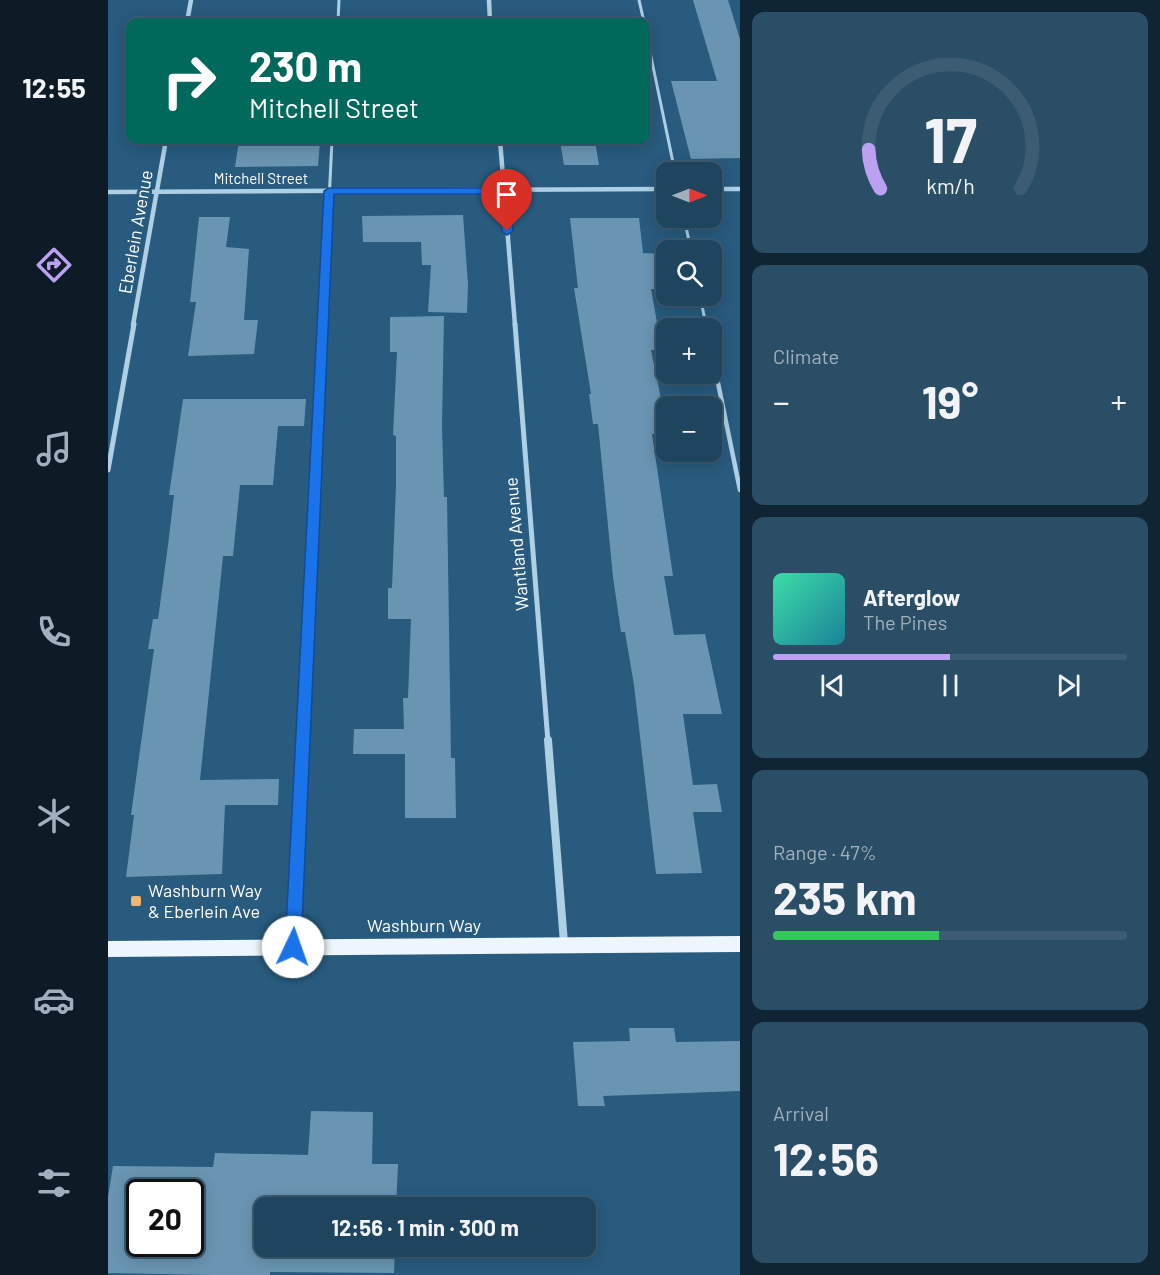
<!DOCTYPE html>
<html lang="en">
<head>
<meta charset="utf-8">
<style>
  :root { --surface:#1e445e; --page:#2b4e67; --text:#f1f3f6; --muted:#a1b0bc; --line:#3c5c73; --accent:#bca0f2 }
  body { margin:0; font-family:Barlow,sans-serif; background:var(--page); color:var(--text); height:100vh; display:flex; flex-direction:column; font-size:22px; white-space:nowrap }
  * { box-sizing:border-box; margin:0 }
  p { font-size:20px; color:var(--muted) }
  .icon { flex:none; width:33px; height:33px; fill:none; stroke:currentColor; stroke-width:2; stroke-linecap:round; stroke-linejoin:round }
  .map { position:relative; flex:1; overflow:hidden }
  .drawer { display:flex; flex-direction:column; gap:12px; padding:12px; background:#102534; width:420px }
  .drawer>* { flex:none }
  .banner { position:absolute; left:18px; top:18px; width:524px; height:126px; border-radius:12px; box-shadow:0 3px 15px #0003,0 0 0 2px var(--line); background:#00695c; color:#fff; overflow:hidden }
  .needle { width:39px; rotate:90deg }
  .controls { position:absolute; left:548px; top:162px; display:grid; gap:12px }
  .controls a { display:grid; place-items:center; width:66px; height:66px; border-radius:12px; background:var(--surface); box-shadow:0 3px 15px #0003,0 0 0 2px var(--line); font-size:30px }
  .speed { position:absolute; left:18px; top:1179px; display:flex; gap:12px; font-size:30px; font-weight:700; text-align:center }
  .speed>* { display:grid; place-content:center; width:78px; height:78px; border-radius:50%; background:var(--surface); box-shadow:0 3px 15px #0003,0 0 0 2px var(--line); line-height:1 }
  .speed .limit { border:3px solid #111; border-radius:9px; background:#fff; color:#111 }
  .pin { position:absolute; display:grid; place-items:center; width:51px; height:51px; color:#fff; margin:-62px -26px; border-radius:50% 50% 50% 0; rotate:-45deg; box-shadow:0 0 6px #0007 }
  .pin .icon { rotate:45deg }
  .me { position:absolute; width:66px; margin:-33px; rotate:3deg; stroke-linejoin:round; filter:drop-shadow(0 0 4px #0008) }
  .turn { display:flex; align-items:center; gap:21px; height:126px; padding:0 24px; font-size:27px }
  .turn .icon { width:78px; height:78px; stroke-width:2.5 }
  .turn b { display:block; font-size:42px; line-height:51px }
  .big { font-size:45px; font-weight:700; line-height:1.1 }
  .drawer .tile { flex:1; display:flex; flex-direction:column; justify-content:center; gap:9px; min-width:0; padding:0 21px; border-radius:12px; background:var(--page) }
  .drawer .dial { align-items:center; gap:0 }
  .dial svg { height:156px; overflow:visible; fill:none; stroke:var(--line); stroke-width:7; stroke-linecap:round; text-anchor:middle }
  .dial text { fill:var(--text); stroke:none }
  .song { display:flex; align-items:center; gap:18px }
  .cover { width:72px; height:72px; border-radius:9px; background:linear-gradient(135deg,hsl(160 70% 55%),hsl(190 70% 35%)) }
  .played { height:6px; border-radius:3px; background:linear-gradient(90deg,var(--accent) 50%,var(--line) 50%) }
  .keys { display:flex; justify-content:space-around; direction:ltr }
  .heat { display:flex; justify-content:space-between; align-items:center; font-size:33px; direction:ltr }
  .charge { height:9px; border-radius:4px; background:linear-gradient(90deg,#34c759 47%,var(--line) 0) }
  .trip { position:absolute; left:146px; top:1197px; width:342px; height:60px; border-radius:12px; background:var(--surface); box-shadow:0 3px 15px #0003,0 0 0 2px var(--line); font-weight:700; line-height:60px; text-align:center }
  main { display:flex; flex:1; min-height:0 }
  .tab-bar { display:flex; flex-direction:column; width:108px; justify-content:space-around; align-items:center; background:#0c1b26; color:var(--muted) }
  .tab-bar .icon { width:42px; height:42px }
  .tab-bar .selected { color:var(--accent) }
  .tab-bar b { font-size:27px; color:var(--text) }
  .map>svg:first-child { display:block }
</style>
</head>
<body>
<main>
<nav class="tab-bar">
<b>12:55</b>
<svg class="icon selected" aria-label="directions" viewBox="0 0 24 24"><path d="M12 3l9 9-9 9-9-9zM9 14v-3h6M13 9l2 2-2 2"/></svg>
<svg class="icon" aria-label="music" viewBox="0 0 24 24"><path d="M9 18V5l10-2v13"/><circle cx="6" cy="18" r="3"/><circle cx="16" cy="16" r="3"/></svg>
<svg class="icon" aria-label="phone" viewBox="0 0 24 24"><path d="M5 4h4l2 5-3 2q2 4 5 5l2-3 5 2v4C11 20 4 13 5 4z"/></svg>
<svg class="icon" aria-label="climate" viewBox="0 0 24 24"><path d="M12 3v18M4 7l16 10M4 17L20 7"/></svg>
<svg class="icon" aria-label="car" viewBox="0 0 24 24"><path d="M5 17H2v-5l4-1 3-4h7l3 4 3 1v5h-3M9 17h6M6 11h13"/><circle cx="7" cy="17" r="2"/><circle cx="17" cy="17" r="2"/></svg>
<svg class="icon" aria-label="filters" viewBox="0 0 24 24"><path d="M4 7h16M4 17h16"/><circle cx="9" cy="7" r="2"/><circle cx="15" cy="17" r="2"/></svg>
</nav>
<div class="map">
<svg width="632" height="1275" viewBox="0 0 632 1275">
  <rect width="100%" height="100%" fill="#285b7e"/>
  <!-- building -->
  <g fill="#6995b2" fill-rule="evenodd">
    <polygon points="585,0 620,0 632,39 632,158 583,159 563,81 609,81"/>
    <polygon points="131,140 168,140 168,143 212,142 210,166 127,167"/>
    <polygon points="452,141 487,141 491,165 456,165"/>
    <polygon points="355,215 360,284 359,313 320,312 323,265 314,265 313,242 255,242 254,216"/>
    <polygon points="91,217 122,217 118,247 141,249 136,320 150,320 146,354 80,356 88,302 82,302"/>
    <polygon points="462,218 531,218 535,253 558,254 558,289 543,289 554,350 543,350 558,423 558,433 544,434 565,576 556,576 566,635 597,634 614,714 575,714 585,785 609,784 614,812 585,812 594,873 548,874 526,685 517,632 513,632 505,577 490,424 485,424 481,394 483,394 466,288 470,288"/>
    <polygon points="336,316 334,426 336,497 339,497 343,758 347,758 348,818 297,818 297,754 245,754 246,729 296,729 295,698 300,698 303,619 280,619 280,588 284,588 288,485 288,436 285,435 289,352 282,352 282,317"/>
    <polygon points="75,399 198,399 196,426 170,426 165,485 132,485 125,556 115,556 92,780 171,779 170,805 117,805 114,874 18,877 26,815 23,815 46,649 40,649 45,619 50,619 60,545 66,495 61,495"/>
    <polygon points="521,1028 566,1028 568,1042 632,1041 632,1091 495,1096 497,1106 470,1106 465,1042 522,1041"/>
    <path d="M203,1111L265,1112L264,1164H290L288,1208H156V1246H287L286,1273L162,1272V1275H103L0,1273V1197L5,1166L105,1167L107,1153L200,1155ZM32,1192H82V1244H32Z"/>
  </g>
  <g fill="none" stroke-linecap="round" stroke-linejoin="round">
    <!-- lane-far2 -->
    <g stroke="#aed0e5" stroke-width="3">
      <polyline points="531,0 536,22"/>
      <polyline points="230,22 231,0"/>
      <polyline points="537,28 567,172"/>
      <polyline points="576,218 583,250"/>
      <polyline points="592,296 598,325"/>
      <polyline points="215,325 224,140"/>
    </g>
    <!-- lane-far1 -->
    <g stroke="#aed0e5" stroke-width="4.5">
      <polyline points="598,324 599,328"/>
      <polyline points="603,349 632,490"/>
      <polyline points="195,742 215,324"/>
    </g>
    <!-- lane -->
    <polyline stroke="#aed0e5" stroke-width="5" points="185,943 195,740"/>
    <!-- street-far2 -->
    <g stroke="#aed0e5" stroke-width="4.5">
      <polyline points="381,0 382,22"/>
      <polyline points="79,22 83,0"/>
      <polyline points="392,140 407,325"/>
      <polyline points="603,189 632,189"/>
      <polyline points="0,192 558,189"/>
      <polyline points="25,325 58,140"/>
    </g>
    <!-- street-far1 -->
    <g stroke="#aed0e5" stroke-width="5">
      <polyline points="407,324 440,742"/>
      <polyline points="0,470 26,324"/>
    </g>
    <!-- street -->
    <polyline stroke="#aed0e5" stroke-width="8" points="440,740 456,943"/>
    <!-- primary -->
    <polygon fill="#eef6fd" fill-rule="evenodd" points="632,936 632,952 0,957 0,941"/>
  </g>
  <!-- route -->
  <polygon fill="#1a73e8" stroke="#114b97" stroke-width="1.5" points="221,188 396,188 401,191 405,231 399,235 394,231 391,194 226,194 193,947 191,952 185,955 180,952 177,947 216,191"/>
  <!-- markers -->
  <rect fill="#ecb675" stroke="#285b7e" stroke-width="2" x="22" y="895" width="12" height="12" rx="3"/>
  <g text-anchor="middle" stroke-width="6" stroke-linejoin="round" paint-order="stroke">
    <!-- far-street labels -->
    <g font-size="15" fill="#fff" stroke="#285b7e">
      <text x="153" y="184">Mitchell Street</text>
    </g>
    <!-- street labels -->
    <g font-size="18" fill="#fff" stroke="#285b7e">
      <text transform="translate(28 232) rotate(-80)" y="6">Eberlein Avenue</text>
      <text transform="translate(409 544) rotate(-95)" y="6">Wantland Avenue</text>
      <text x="316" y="932">Washburn Way</text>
    </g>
    <!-- poi labels -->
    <g font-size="18" fill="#fff" stroke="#285b7e" text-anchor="start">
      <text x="40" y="897">Washburn Way<tspan x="40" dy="21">&amp; Eberlein Ave</tspan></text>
    </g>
  </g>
</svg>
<div class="controls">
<a><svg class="needle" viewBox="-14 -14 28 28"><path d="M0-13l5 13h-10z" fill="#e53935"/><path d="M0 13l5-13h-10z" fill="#a1b0bc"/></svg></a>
<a><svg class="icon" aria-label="search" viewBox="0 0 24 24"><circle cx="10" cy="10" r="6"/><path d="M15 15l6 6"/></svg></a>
<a>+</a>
<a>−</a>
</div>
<div class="speed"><div class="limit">20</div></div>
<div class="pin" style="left:399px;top:231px;background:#d93025"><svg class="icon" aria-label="arrive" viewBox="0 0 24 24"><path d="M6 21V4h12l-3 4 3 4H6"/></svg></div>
<svg class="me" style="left:185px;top:947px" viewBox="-20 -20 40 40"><circle r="19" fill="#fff"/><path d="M0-13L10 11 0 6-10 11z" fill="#1a73e8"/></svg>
<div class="trip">12:56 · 1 min · 300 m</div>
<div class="banner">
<div class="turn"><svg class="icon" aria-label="right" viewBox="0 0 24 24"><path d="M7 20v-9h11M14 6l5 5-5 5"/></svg><div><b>230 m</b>Mitchell Street</div></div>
</div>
</div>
<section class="drawer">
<div class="tile dial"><svg viewBox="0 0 100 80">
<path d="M14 69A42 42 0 1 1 86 69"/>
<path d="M14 69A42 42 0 0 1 8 49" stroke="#bca0f2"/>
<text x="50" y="56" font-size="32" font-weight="700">17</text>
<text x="50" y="72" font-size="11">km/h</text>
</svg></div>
<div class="tile"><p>Climate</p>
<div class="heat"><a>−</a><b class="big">19°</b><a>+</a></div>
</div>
<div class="tile">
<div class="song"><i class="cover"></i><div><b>Afterglow</b><p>The Pines</p></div></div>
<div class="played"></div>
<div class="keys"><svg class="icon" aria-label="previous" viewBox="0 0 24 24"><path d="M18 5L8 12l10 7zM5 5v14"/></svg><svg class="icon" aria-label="pause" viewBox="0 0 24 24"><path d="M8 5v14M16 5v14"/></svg><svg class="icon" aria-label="next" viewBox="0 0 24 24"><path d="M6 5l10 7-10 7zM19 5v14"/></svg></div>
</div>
<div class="tile"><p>Range · 47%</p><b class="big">235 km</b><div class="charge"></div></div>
<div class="tile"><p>Arrival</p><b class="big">12:56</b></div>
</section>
</main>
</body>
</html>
